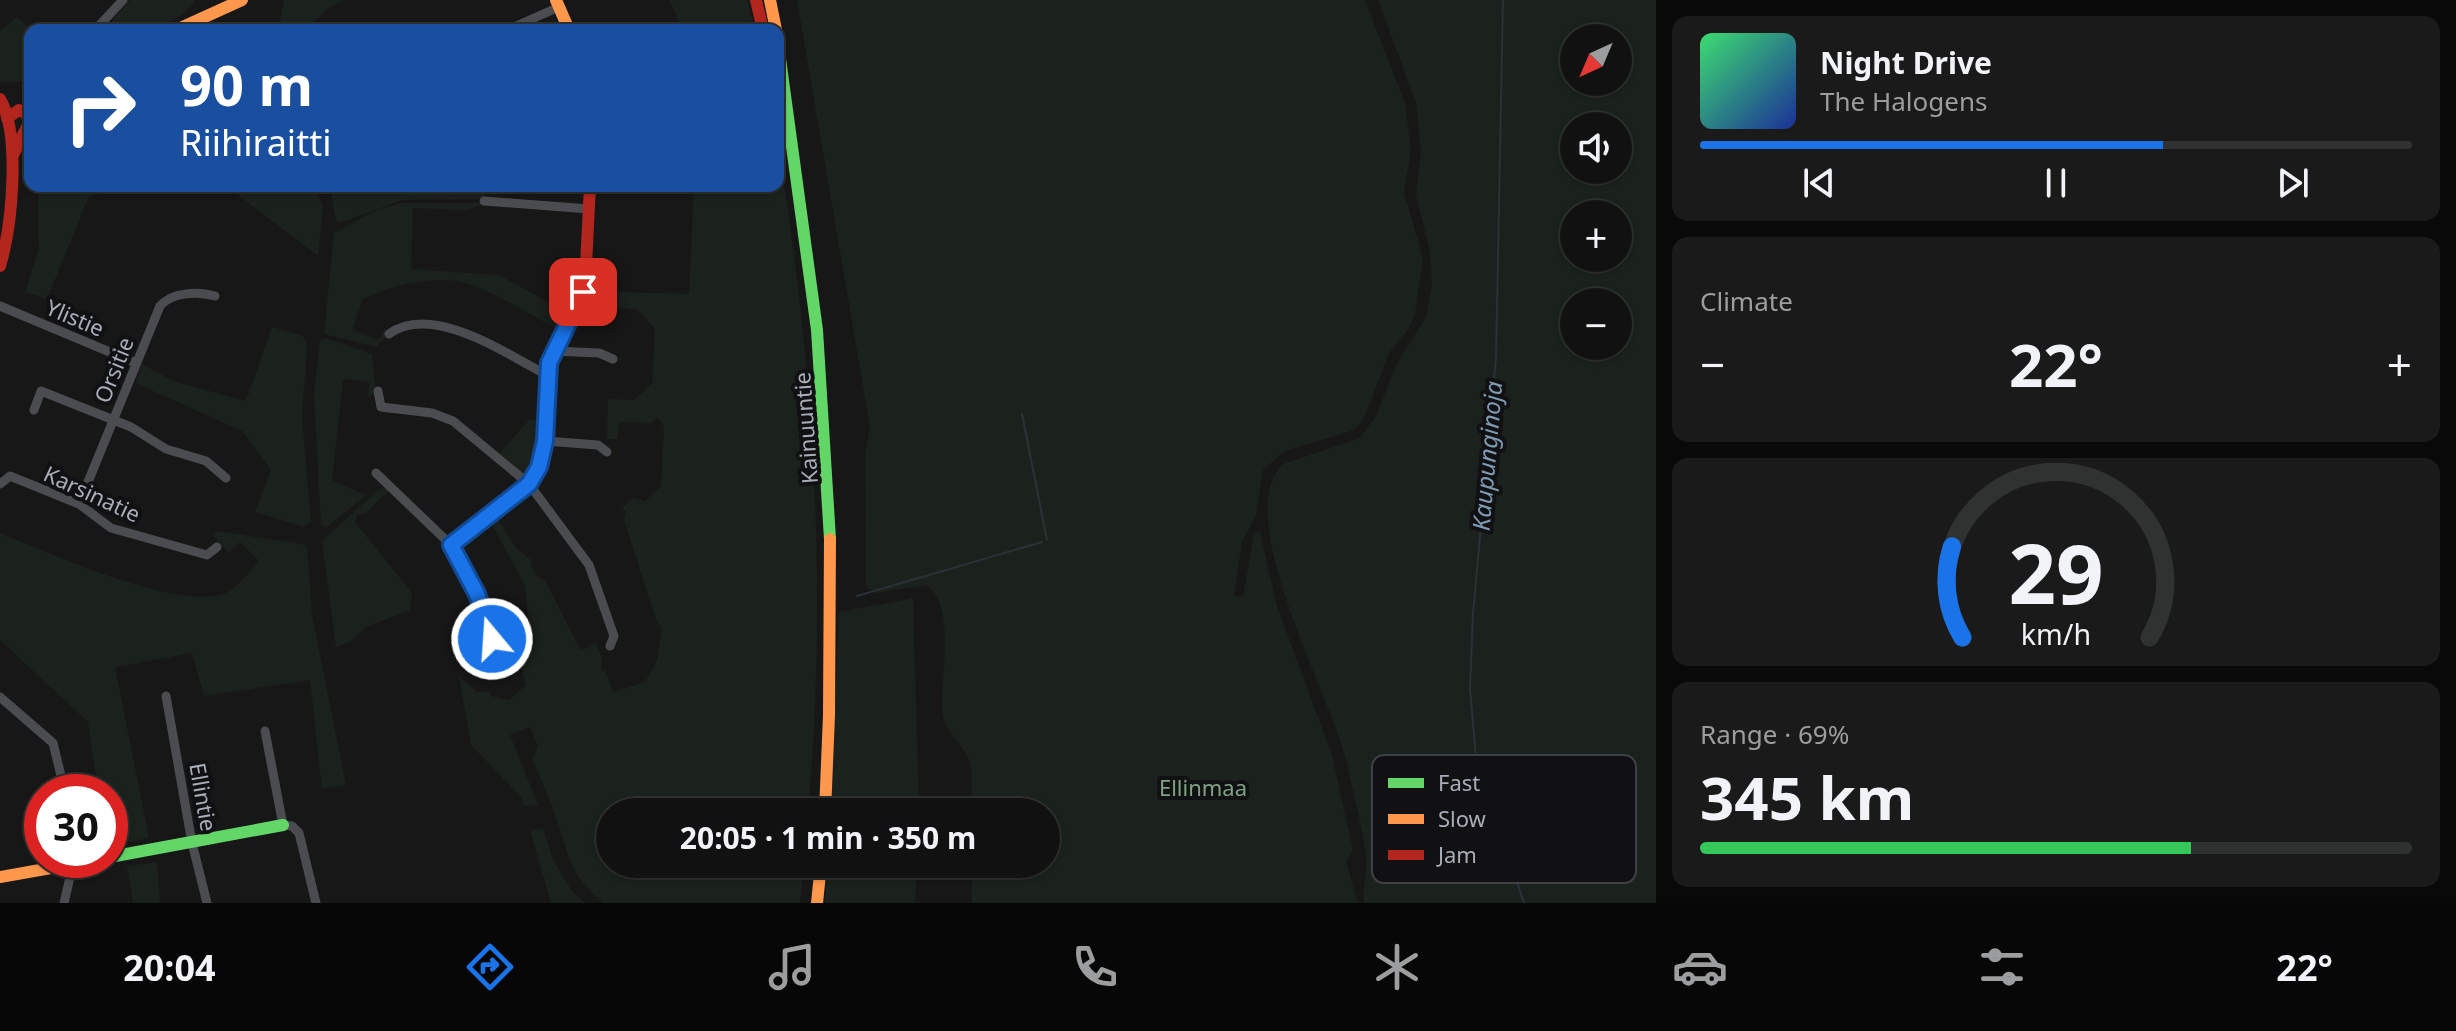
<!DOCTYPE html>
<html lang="en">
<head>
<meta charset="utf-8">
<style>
  :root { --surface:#111; --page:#1a1a1a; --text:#f1f3f6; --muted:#9c9d9f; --line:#303131; --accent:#1a73e8 }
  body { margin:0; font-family:"Noto Sans",sans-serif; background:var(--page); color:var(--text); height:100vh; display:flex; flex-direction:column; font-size:30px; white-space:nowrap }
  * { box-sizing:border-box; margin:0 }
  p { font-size:26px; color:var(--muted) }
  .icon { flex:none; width:44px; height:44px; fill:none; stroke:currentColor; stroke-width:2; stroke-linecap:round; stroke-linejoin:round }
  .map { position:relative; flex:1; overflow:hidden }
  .panel { display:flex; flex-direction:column; gap:16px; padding:16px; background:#090909; width:800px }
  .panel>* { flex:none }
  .top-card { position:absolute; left:24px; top:24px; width:760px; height:168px; border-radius:16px; box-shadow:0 2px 6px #0004,0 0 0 2px var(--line); background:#1a4fa0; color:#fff; overflow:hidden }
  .needle { width:52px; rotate:224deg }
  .controls { position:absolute; left:1560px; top:24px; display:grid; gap:16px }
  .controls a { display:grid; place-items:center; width:72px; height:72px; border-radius:50%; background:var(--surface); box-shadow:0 2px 6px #0004,0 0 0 2px var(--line); font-size:40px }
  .speed { position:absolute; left:24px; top:774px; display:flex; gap:16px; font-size:40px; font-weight:700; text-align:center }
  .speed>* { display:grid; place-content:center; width:104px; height:104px; border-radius:50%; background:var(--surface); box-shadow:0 2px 6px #0004,0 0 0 2px var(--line); line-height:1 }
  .speed .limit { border:12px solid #d22; background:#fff; color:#111 }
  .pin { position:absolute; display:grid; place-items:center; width:68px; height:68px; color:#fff; margin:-34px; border-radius:16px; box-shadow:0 4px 12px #0006 }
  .me { position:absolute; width:88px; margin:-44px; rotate:342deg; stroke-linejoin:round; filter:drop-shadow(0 0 6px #0008) }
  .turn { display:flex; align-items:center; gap:28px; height:168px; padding:0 24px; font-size:36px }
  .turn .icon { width:104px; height:104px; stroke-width:2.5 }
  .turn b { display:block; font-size:56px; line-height:68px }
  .big { font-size:60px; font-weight:700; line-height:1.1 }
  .panel .tile { flex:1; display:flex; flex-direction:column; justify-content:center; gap:12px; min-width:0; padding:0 28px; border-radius:16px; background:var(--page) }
  .panel .dial { align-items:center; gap:0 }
  .dial svg { height:208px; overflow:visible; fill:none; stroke:var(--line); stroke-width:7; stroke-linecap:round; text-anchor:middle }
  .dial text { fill:var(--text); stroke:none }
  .song { display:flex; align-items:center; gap:24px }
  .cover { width:96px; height:96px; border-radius:12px; background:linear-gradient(135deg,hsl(140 70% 55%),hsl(230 70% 35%)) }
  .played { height:8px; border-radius:4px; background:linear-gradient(90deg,var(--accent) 65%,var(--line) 65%) }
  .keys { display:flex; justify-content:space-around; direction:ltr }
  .heat { display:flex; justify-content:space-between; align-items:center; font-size:44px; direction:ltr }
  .charge { height:12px; border-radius:6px; background:linear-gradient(90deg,#34c759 69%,var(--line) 0) }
  .trip { position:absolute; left:596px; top:798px; width:464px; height:80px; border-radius:40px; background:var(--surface); box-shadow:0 2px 6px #0004,0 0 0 2px var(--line); font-weight:700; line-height:80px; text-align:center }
  .dock { display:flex; height:128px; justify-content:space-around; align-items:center; background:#070707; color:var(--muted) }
  .dock .icon { width:56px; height:56px }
  .dock .selected { color:var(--accent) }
  .dock b { font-size:36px; color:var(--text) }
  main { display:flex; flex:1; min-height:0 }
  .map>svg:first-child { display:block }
</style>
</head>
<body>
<main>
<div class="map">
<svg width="1656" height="903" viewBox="0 0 1656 903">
  <rect width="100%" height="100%" fill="#171717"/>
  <!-- green -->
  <g fill="#1b211c" fill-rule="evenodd">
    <path d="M130,0H195C173,32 139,30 104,30Z"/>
    <polygon points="284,0 345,0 328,8 306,30 271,30 280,21"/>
    <polygon points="670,0 747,0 755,30 682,30"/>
    <path d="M797,0H1365L1405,103L1411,151L1404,192L1423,258L1415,314L1409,328L1389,353L1363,421L1354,430L1285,451L1263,470L1256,515L1242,542L1234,595L1243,597L1254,533L1260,531L1277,606L1332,755L1353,850L1346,861L1358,903H972L971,864H1046V812H971C970,798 974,776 970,762C963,742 943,733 942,709C941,677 956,604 926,585L877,593L866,586L865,454L870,427Z"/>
    <path d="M1378,0H1656V903H1364C1362,887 1368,871 1366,855C1361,821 1352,786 1344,753C1329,693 1230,513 1283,464L1360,438L1376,416L1396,365L1426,317L1432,285L1430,252L1416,195L1421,151L1416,103ZM1574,38H1618V82H1574ZM1574,126H1618V170H1574ZM1574,214H1618V258H1574ZM1574,302H1618V346H1574Z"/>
    <polygon points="17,17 31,30 30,81 0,82 0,31"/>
    <path d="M778,145C814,365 828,590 808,812H610V864H804L800,903H603C564,867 571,857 554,812C548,794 540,777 532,759L538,746L530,727L510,735L538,805L523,806L521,797L471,745L459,676L477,692H490L491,696L509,700L526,685L510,633L529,627L525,586L491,523L497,518L517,549L531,560V567L540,579L545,580L580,649L589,648L596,642L602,660L601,671L605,670L613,692L645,682L657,660L662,628L656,620L624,520L626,511L622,508L633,498L645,501L661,486L664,427L657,417L651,423L619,422L618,439H607L608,399L634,400L652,384L655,329L637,309L584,307L593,291L689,294L694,186H778Z"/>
    <polygon points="38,186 135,186 89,196 47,299 25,292 39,248"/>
    <polygon points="226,186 315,186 323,207 318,256"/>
    <polygon points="330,186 498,186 486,189 484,199 402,200 340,223 336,220"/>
    <path d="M401,203H484L468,210L413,208L411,269L499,275L566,312L557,329C529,314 501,296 472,285C442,273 389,285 362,300L353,330L379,340L385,328L388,333L377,347L324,334L334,233L376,210Z"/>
    <polygon points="272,327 303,336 307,347 302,417 311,522 304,527 255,512 271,470 242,431 135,383 142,364 173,381 246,401"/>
    <polygon points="325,338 372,354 376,392 368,398 369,382 343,379 332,480 366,495 326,528 321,525 314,394 320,341"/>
    <polygon points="529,420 542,420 541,441 530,476 525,477 498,455"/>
    <polygon points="387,486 390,489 366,513 357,515 355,522 412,593 410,610 366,627 350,642 336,647 322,541 378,490"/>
    <path d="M218,531L307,545L312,615L346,785L322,789L310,680L204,696L192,653L115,667L149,838L110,846V792H98L88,722L0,640V533C47,552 183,614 228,592C239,586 250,570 259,561L240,542L229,552L213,536Z"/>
    <polygon points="913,598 919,812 830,812 839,612"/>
    <polygon points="543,829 554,862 572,891 585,903 551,903 530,830"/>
    <polygon points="157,862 160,903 133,903 127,866"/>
    <polygon points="827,864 917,864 915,903 825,903"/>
  </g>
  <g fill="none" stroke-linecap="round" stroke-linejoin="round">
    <!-- stream -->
    <g stroke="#2a3239" stroke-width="2">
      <polyline points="1503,0 1496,358 1473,614 1470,689 1476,758 1524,903"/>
      <polyline points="1022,414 1047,540"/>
      <polyline points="857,596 1042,542"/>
    </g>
    <!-- street -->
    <g stroke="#4b4c50" stroke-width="9">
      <polyline points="95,30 123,0"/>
      <polyline points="507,30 559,7"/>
      <polyline points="484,201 589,209"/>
      <polyline points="0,306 136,363"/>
      <path d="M389,334C432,302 508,355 547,375"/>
      <polyline points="553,351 599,353 613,359"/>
      <polyline points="378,391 381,407 432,413 453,421 529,484 589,565 614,636 610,646"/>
      <polyline points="34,410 41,391 131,427 166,449 206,461 226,478"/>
      <polyline points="545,441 598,445 607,452"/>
      <polyline points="376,473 451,545 477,594 492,639 497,644"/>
      <polyline points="0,484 10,476 79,504 111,528 207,555 217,547"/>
      <path d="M79,504L160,306C172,292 198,291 215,296"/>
      <polyline points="166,696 192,843 207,903"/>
      <polyline points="0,697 53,743 65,792"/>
      <polyline points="265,731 283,825 292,826 299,833 316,903"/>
      <polyline points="64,903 74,860"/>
    </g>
    <!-- fast -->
    <g stroke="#63d668" stroke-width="12">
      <polyline points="778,44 817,330 830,539"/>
      <polyline points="110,857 283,825"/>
    </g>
    <!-- slow -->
    <g stroke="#ff974d" stroke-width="12">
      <polyline points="556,0 569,30"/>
      <polyline points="770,0 776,30"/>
      <polyline points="176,30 242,0"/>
      <polyline points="825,812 829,715 830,539"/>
      <polyline points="0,877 96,860"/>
      <polyline points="817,903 821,864"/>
    </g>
    <!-- jam -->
    <g stroke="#b3261e" stroke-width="12">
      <polyline points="756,0 763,30"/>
      <path d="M0,99C21,135 12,226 0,266"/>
      <polyline points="7,118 19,110 26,113 29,122"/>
      <polyline points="14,153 30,121"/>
      <polyline points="451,545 529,484 539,467 545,441 549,363 585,285 590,186"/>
    </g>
  </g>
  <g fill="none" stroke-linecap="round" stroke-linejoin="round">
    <defs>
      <polyline id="route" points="492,639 477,594 451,545 529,484 539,467 545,441 549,363 583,292"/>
    </defs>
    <!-- route casing -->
    <use href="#route" stroke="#114b97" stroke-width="20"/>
    <!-- route -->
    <use href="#route" stroke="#1a73e8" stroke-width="14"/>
  </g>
  <g text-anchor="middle" stroke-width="8" stroke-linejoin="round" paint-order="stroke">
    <!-- street labels -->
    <g font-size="22" fill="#a8adb8" stroke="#111113">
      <text transform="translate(75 318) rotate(23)" y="8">Ylistie</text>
      <text transform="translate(114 370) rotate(-68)" y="8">Orsitie</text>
      <text transform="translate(806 428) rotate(-94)" y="8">Kainuuntie</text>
      <text transform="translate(92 494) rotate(25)" y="8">Karsinatie</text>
      <text transform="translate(203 797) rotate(80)" y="8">Ellintie</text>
    </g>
    <!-- park labels -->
    <g font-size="22" fill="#7fa381" stroke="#111113">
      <text x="1203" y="796">Ellinmaa</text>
    </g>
    <!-- water labels -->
    <g font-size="24" font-style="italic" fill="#7f9bb3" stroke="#111113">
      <text transform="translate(1488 456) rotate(-85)" y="8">Kaupunginoja</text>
    </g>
  </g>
  <!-- legend -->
  <rect x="1372" y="755" width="264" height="128" rx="12" fill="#111113" stroke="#3e4045" stroke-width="2"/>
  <rect x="1388" y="778" width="36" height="10" fill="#63d668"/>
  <rect x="1388" y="814" width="36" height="10" fill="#ff974d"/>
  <rect x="1388" y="850" width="36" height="10" fill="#b3261e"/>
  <g font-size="22" fill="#a8adb8">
    <text x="1438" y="791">Fast</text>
    <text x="1438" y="827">Slow</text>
    <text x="1438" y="863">Jam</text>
  </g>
</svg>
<div class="controls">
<a><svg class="needle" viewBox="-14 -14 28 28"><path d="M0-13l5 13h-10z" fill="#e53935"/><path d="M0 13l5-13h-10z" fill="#9c9d9f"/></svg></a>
<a><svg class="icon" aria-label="sound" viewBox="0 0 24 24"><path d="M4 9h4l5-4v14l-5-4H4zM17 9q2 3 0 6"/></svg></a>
<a>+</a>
<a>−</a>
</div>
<div class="speed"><div class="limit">30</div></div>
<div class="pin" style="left:583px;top:292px;background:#d93025"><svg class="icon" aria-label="arrive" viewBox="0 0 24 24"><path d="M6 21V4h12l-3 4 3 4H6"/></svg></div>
<svg class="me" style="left:492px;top:639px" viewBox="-20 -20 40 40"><circle r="17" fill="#1a73e8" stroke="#fff" stroke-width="3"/><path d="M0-11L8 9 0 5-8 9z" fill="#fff"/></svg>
<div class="trip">20:05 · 1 min · 350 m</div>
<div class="top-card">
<div class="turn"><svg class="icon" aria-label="right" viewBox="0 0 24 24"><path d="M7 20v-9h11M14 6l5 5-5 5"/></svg><div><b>90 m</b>Riihiraitti</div></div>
</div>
</div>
<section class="panel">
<div class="tile">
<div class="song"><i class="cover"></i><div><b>Night Drive</b><p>The Halogens</p></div></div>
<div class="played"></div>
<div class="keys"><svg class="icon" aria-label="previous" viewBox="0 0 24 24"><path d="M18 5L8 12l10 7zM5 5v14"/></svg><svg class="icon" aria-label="pause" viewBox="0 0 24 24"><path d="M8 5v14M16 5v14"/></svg><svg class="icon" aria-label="next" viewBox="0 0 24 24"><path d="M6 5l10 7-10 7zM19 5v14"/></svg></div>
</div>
<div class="tile"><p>Climate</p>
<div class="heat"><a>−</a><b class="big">22°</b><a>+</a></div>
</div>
<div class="tile dial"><svg viewBox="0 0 100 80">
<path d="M14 69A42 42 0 1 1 86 69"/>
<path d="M14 69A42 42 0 0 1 10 34" stroke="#1a73e8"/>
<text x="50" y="56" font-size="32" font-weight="700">29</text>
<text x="50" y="72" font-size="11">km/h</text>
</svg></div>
<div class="tile"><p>Range · 69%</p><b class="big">345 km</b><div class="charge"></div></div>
</section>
</main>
<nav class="dock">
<b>20:04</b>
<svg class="icon selected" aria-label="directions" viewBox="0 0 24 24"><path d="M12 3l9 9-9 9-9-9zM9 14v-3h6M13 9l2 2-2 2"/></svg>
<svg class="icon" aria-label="music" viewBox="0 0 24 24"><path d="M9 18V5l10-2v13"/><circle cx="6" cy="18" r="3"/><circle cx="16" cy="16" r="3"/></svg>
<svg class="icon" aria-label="phone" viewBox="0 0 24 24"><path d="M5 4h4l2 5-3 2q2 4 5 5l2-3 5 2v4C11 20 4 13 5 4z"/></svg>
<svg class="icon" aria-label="climate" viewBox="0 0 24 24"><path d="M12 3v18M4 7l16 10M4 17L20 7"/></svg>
<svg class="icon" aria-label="car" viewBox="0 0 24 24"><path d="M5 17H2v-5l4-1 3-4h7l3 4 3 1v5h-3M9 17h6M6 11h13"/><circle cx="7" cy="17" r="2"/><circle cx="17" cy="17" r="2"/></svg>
<svg class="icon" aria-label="filters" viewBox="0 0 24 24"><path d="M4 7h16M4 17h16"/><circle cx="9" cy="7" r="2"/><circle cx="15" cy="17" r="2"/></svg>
<b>22°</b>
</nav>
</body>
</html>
